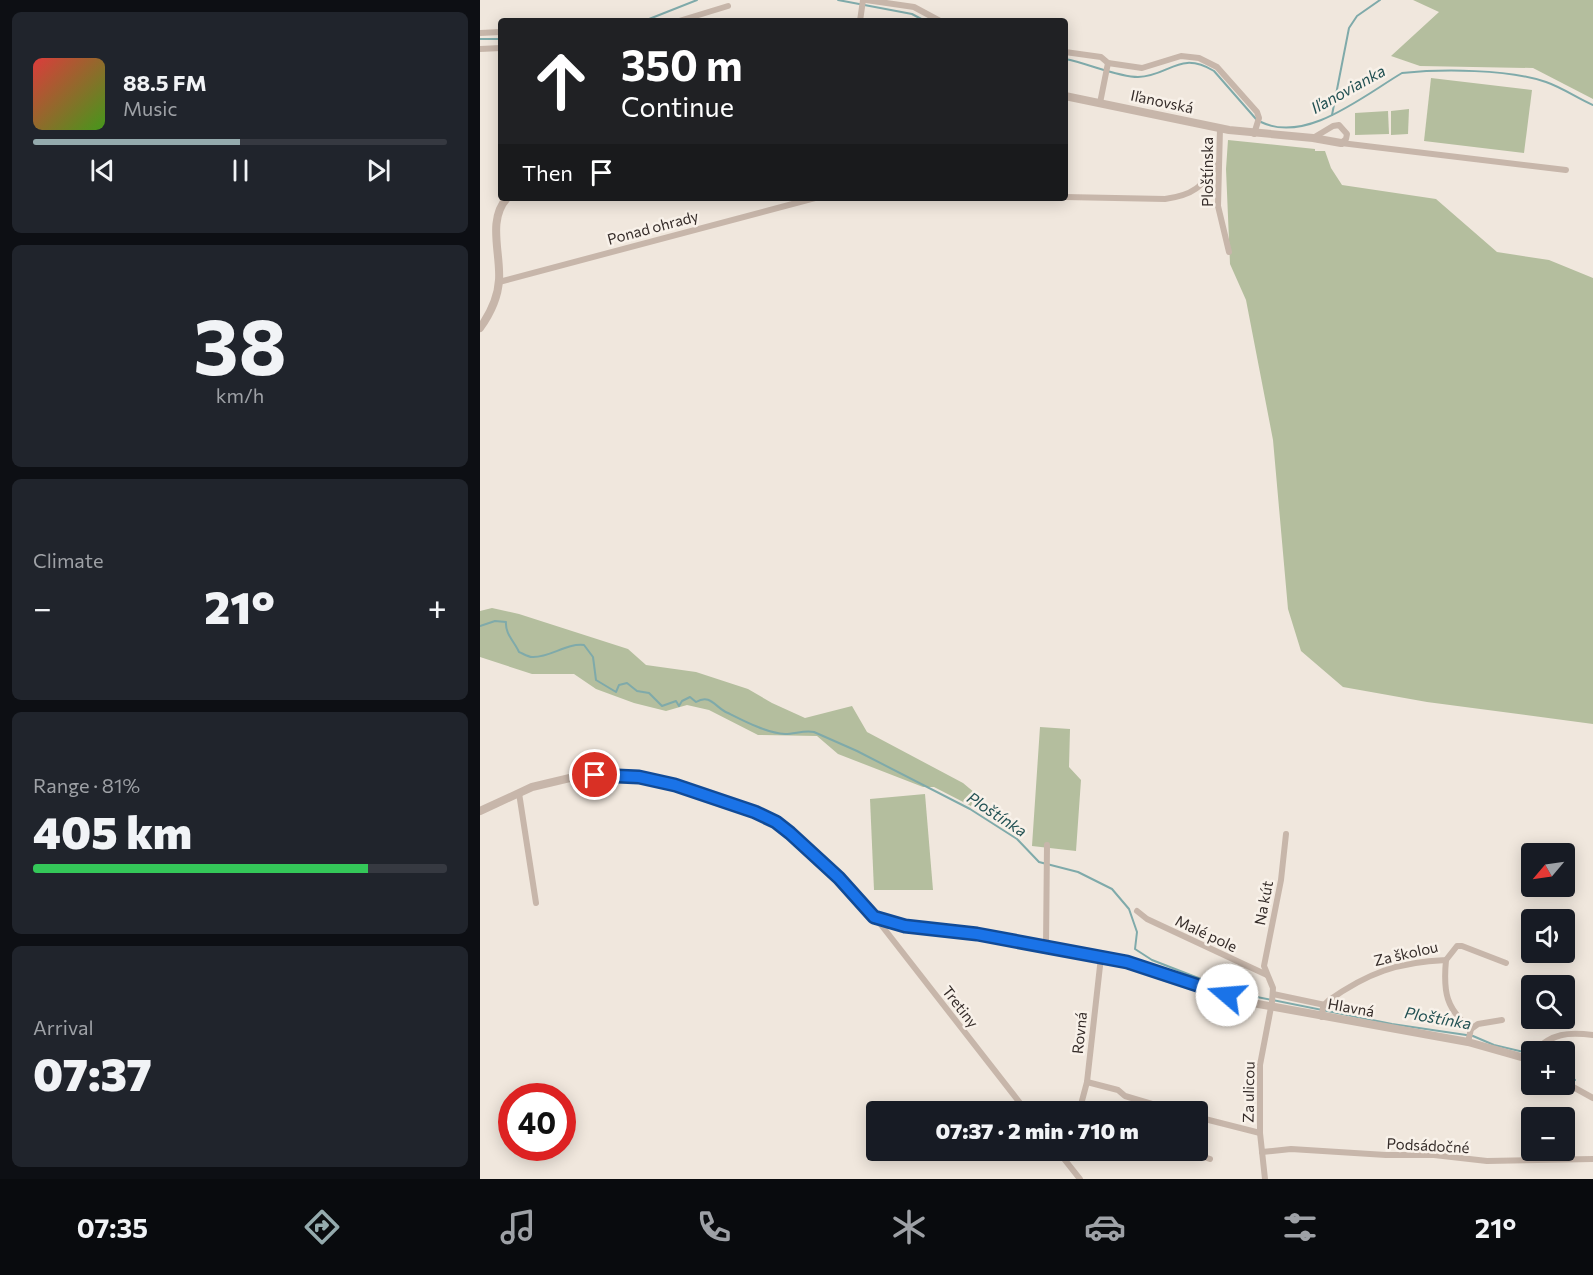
<!DOCTYPE html>
<html lang="en">
<head>
<meta charset="utf-8">
<style>
  :root { --surface:#171b24; --page:#20242c; --text:#f1f3f6; --muted:#9ea1a6; --line:#363941; --accent:#94aaad }
  body { margin:0; font-family:Commissioner,sans-serif; background:var(--page); color:var(--text); height:100vh; display:flex; flex-direction:column; font-size:22px; white-space:nowrap }
  * { box-sizing:border-box; margin:0 }
  p { font-size:20px; color:var(--muted) }
  .icon { flex:none; width:33px; height:33px; fill:none; stroke:currentColor; stroke-width:2; stroke-linecap:round; stroke-linejoin:round }
  .map { position:relative; flex:1; overflow:hidden }
  .sheet { display:flex; flex-direction:column; gap:12px; padding:12px; background:#0d0f14; width:480px }
  .sheet>* { flex:none }
  .hud { position:absolute; left:18px; top:18px; width:570px; height:183px; border-radius:6px; box-shadow:0 3px 15px #0003; background:#202124; color:#fff; overflow:hidden }
  .needle { width:39px; rotate:241deg }
  .buttons { position:absolute; left:1041px; top:843px; display:grid; gap:12px }
  .buttons a { display:grid; place-items:center; width:54px; height:54px; border-radius:6px; background:var(--surface); box-shadow:0 3px 15px #0003; font-size:30px }
  .speed { position:absolute; left:18px; top:1083px; display:flex; gap:12px; font-size:30px; font-weight:700; text-align:center }
  .speed>* { display:grid; place-content:center; width:78px; height:78px; border-radius:50%; background:var(--surface); box-shadow:0 3px 15px #0003; line-height:1 }
  .speed .limit { border:9px solid #d22; background:#fff; color:#111 }
  .pin { position:absolute; display:grid; place-items:center; width:51px; height:51px; color:#fff; margin:-26px; border:3px solid #fff; border-radius:50%; box-shadow:0 2px 6px #0007 }
  .me { position:absolute; width:66px; margin:-33px; rotate:288deg; stroke-linejoin:round; filter:drop-shadow(0 0 4px #0008) }
  .turn { display:flex; align-items:center; gap:21px; height:126px; padding:0 24px; font-size:27px }
  .turn .icon { width:78px; height:78px; stroke-width:2.5 }
  .turn b { display:block; font-size:42px; line-height:51px }
  .then { display:flex; align-items:center; height:57px; padding:0 24px; background:#0003; gap:12px; font-size:22px }
  .big { font-size:45px; font-weight:800; line-height:1.1 }
  .sheet .widget { flex:1; display:flex; flex-direction:column; justify-content:center; gap:9px; min-width:0; padding:0 21px; border-radius:9px; background:var(--page) }
  .sheet .dial { align-items:center; gap:0 }
  .dial b { font-size:78px; line-height:1 }
  .song { display:flex; align-items:center; gap:18px }
  .cover { width:72px; height:72px; border-radius:9px; background:linear-gradient(135deg,hsl(0 70% 55%),hsl(100 70% 35%)) }
  .played { height:6px; border-radius:3px; background:linear-gradient(90deg,var(--accent) 50%,var(--line) 50%) }
  .keys { display:flex; justify-content:space-around; direction:ltr }
  .heat { display:flex; justify-content:space-between; align-items:center; font-size:33px; direction:ltr }
  .charge { height:9px; border-radius:4px; background:linear-gradient(90deg,#34c759 81%,var(--line) 0) }
  .trip { position:absolute; left:386px; top:1101px; width:342px; height:60px; border-radius:6px; background:var(--surface); box-shadow:0 3px 15px #0003; font-weight:800; line-height:60px; text-align:center }
  .tabs { display:flex; height:96px; justify-content:space-around; align-items:center; background:#090b0e; color:var(--muted) }
  .tabs .icon { width:42px; height:42px }
  .tabs .on { color:var(--accent) }
  .tabs b { font-size:27px; color:var(--text) }
  main { display:flex; flex:1; min-height:0 }
  .map>svg:first-child { display:block }
</style>
</head>
<body>
<main>
<section class="sheet">
<div class="widget">
<div class="song"><i class="cover"></i><div><b>88.5 FM</b><p>Music</p></div></div>
<div class="played"></div>
<div class="keys"><svg class="icon" aria-label="previous" viewBox="0 0 24 24"><path d="M18 5L8 12l10 7zM5 5v14"/></svg><svg class="icon" aria-label="pause" viewBox="0 0 24 24"><path d="M8 5v14M16 5v14"/></svg><svg class="icon" aria-label="next" viewBox="0 0 24 24"><path d="M6 5l10 7-10 7zM19 5v14"/></svg></div>
</div>
<div class="widget dial"><b>38</b><p>km/h</p></div>
<div class="widget"><p>Climate</p>
<div class="heat"><a>−</a><b class="big">21°</b><a>+</a></div>
</div>
<div class="widget"><p>Range · 81%</p><b class="big">405 km</b><div class="charge"></div></div>
<div class="widget"><p>Arrival</p><b class="big">07:37</b></div>
</section>
<div class="map">
<svg width="1113" height="1179" viewBox="0 0 1113 1179">
  <rect width="100%" height="100%" fill="#f0e7dd"/>
  <!-- green -->
  <g fill="#b4be9e">
    <polygon points="933,0 1113,0 1113,99 1053,68 940,66 911,56 959,12"/>
    <polygon points="951,78 1052,90 1044,153 944,141"/>
    <polygon points="929,109 928,134 911,135 911,111"/>
    <polygon points="908,111 909,134 875,135 875,113"/>
    <polygon points="748,140 835,149 835,151 845,151 851,168 862,185 956,199 1017,252 1069,260 1113,278 1113,724 947,702 863,687 821,651 808,609 793,440 766,300 750,264 746,169"/>
    <polygon points="12,608 39,614 148,649 166,665 216,672 268,689 292,703 325,718 372,706 387,732 483,783 495,793 491,806 454,787 443,787 358,754 337,736 278,735 229,710 207,705 186,711 154,703 116,689 94,674 52,674 0,657 0,611"/>
    <polygon points="560,727 590,729 589,767 601,780 596,851 552,846"/>
    <polygon points="445,794 453,890 394,890 390,799"/>
  </g>
  <g fill="none" stroke-linecap="round" stroke-linejoin="round">
    <!-- stream -->
    <g stroke="#7faaaa" stroke-width="2">
      <polyline points="358,0 432,14 445,21"/>
      <polyline points="164,21 217,0"/>
      <polyline points="0,39 21,39"/>
      <path d="M585,59C607,63 638,77 658,77C690,76 699,50 734,71L776,119"/>
      <polyline points="852,115 869,28 877,16 900,0"/>
      <path d="M781,122C826,144 883,96 922,73C962,69 1028,69 1066,82C1083,88 1097,98 1113,105"/>
      <path d="M0,626L15,621L26,622C25,634 34,641 39,652C42,653 48,657 52,657C70,658 86,643 104,645L113,657L116,680L136,692L139,685L147,683L157,691L169,693L182,706L196,701L199,706L202,701L210,697L216,702C231,693 235,708 248,713C264,721 287,733 305,734C315,734 324,730 334,732L377,751L490,809L537,839L559,862L598,872L632,889L649,909L657,932L655,949L672,960L757,993L912,1024L993,1036L1014,1045L1048,1053"/>
      <polyline points="1084,1075 1095,1080"/>
    </g>
    <!-- minor -->
    <g stroke="#c7b6aa" stroke-width="6">
      <polyline points="386,0 434,7 460,21"/>
      <polyline points="199,21 248,6"/>
      <polyline points="380,21 383,0"/>
      <polyline points="0,33 21,32"/>
      <polyline points="0,49 21,48"/>
      <polyline points="585,52 621,57 628,63 662,68 701,56 719,58 737,67 777,112 779,118 774,134"/>
      <polyline points="620,103 628,63"/>
      <polyline points="740,128 738,206 749,252"/>
      <polyline points="833,138 853,126 859,125 867,134 866,139 861,143"/>
      <polyline points="861,143 1086,170"/>
      <path d="M585,197L685,199C714,195 721,187 738,164"/>
      <polyline points="19,282 335,198"/>
      <polyline points="39,793 56,903"/>
      <polyline points="657,911 667,919 787,975"/>
      <polyline points="395,917 547,1112"/>
      <polyline points="566,946 567,845"/>
      <path d="M966,960C963,992 966,1009 991,1029L988,1042"/>
      <polyline points="793,994 845,1005"/>
      <path d="M842,1017L843,1006L848,1001C887,973 918,962 966,960L977,946H982L1026,963"/>
      <polyline points="991,1029 998,1024 1022,1020"/>
      <path d="M1053,1052C1072,1033 1088,1032 1113,1035"/>
      <polyline points="607,1082 638,1090 645,1096 699,1112"/>
      <polyline points="1084,1082 1113,1098"/>
      <polyline points="599,1112 607,1082 621,957"/>
      <polyline points="717,1117 780,1133"/>
      <polyline points="577,1150 600,1179"/>
      <polyline points="704,1150 730,1159"/>
      <polyline points="782,1152 811,1149 906,1155 954,1155 1007,1161 1113,1159"/>
      <polyline points="785,1179 780,1133 780,1065 792,1002 793,988 784,966 801,880 806,834"/>
    </g>
    <!-- tertiary -->
    <g stroke="#c7b6aa" stroke-width="8">
      <polyline points="585,96 749,130 833,138 861,143"/>
      <path d="M0,328C10,314 18,298 19,280C21,254 7,220 27,198"/>
      <polyline points="0,811 52,787 94,777 138,775 184,782 275,812 302,826 359,877 394,917 425,926 497,934 621,957 647,962 767,1002 988,1042 1048,1059"/>
    </g>
  </g>
  <g fill="none" stroke-linecap="round" stroke-linejoin="round">
    <defs>
      <polyline id="route" points="115,775 159,777 195,785 275,812 296,822 310,833 359,878 394,917 425,926 497,934 647,962 747,995"/>
    </defs>
    <!-- route casing -->
    <use href="#route" stroke="#114b97" stroke-width="15"/>
    <!-- route -->
    <use href="#route" stroke="#1a73e8" stroke-width="10"/>
  </g>
  <g text-anchor="middle" stroke-width="5" stroke-linejoin="round" paint-order="stroke">
    <!-- street labels -->
    <g font-size="15" fill="#352c29" stroke="#f8f1e9">
      <text transform="translate(682 102) rotate(12)" y="5">Iľanovská</text>
      <text transform="translate(728 172) rotate(-90)" y="5">Ploštínska</text>
      <text transform="translate(173 228) rotate(-15)" y="5">Ponad ohrady</text>
      <text transform="translate(784 903) rotate(-79)" y="5">Na kút</text>
      <text transform="translate(726 934) rotate(25)" y="5">Malé pole</text>
      <text transform="translate(926 954) rotate(-13)" y="5">Za školou</text>
      <text transform="translate(480 1007) rotate(52)" y="5">Tretiny</text>
      <text transform="translate(871 1008) rotate(10)" y="5">Hlavná</text>
      <text transform="translate(600 1033) rotate(-84)" y="5">Rovná</text>
      <text transform="translate(769 1092) rotate(-89)" y="5">Za ulicou</text>
      <text transform="translate(948 1146) rotate(3)" y="5">Podsádočné</text>
    </g>
    <!-- water labels -->
    <g font-size="16" font-style="italic" fill="#225153" stroke="#f8f1e9">
      <text transform="translate(868 89) rotate(-29)" y="6">Iľanovianka</text>
      <text transform="translate(517 814) rotate(33)" y="6">Ploštínka</text>
      <text transform="translate(958 1018) rotate(10)" y="6">Ploštínka</text>
    </g>
  </g>
</svg>
<div class="buttons">
<a><svg class="needle" viewBox="-14 -14 28 28"><path d="M0-13l5 13h-10z" fill="#e53935"/><path d="M0 13l5-13h-10z" fill="#9ea1a6"/></svg></a>
<a><svg class="icon" aria-label="sound" viewBox="0 0 24 24"><path d="M4 9h4l5-4v14l-5-4H4zM17 9q2 3 0 6"/></svg></a>
<a><svg class="icon" aria-label="search" viewBox="0 0 24 24"><circle cx="10" cy="10" r="6"/><path d="M15 15l6 6"/></svg></a>
<a>+</a>
<a>−</a>
</div>
<div class="speed"><div class="limit">40</div></div>
<div class="pin" style="left:115px;top:775px;background:#d93025"><svg class="icon" aria-label="arrive" viewBox="0 0 24 24"><path d="M6 21V4h12l-3 4 3 4H6"/></svg></div>
<svg class="me" style="left:747px;top:995px" viewBox="-20 -20 40 40"><circle r="19" fill="#fff"/><path d="M0-13L10 11 0 6-10 11z" fill="#1a73e8"/></svg>
<div class="trip">07:37 · 2 min · 710 m</div>
<div class="hud">
<div class="turn"><svg class="icon" aria-label="ahead" viewBox="0 0 24 24"><path d="M12 20V5M6 11l6-6 6 6"/></svg><div><b>350 m</b>Continue</div></div>
<div class="then">Then<svg class="icon" aria-label="arrive" viewBox="0 0 24 24"><path d="M6 21V4h12l-3 4 3 4H6"/></svg></div>
</div>
</div>
</main>
<nav class="tabs">
<b>07:35</b>
<svg class="icon on" aria-label="directions" viewBox="0 0 24 24"><path d="M12 3l9 9-9 9-9-9zM9 14v-3h6M13 9l2 2-2 2"/></svg>
<svg class="icon" aria-label="music" viewBox="0 0 24 24"><path d="M9 18V5l10-2v13"/><circle cx="6" cy="18" r="3"/><circle cx="16" cy="16" r="3"/></svg>
<svg class="icon" aria-label="phone" viewBox="0 0 24 24"><path d="M5 4h4l2 5-3 2q2 4 5 5l2-3 5 2v4C11 20 4 13 5 4z"/></svg>
<svg class="icon" aria-label="climate" viewBox="0 0 24 24"><path d="M12 3v18M4 7l16 10M4 17L20 7"/></svg>
<svg class="icon" aria-label="car" viewBox="0 0 24 24"><path d="M5 17H2v-5l4-1 3-4h7l3 4 3 1v5h-3M9 17h6M6 11h13"/><circle cx="7" cy="17" r="2"/><circle cx="17" cy="17" r="2"/></svg>
<svg class="icon" aria-label="filters" viewBox="0 0 24 24"><path d="M4 7h16M4 17h16"/><circle cx="9" cy="7" r="2"/><circle cx="15" cy="17" r="2"/></svg>
<b>21°</b>
</nav>
</body>
</html>
